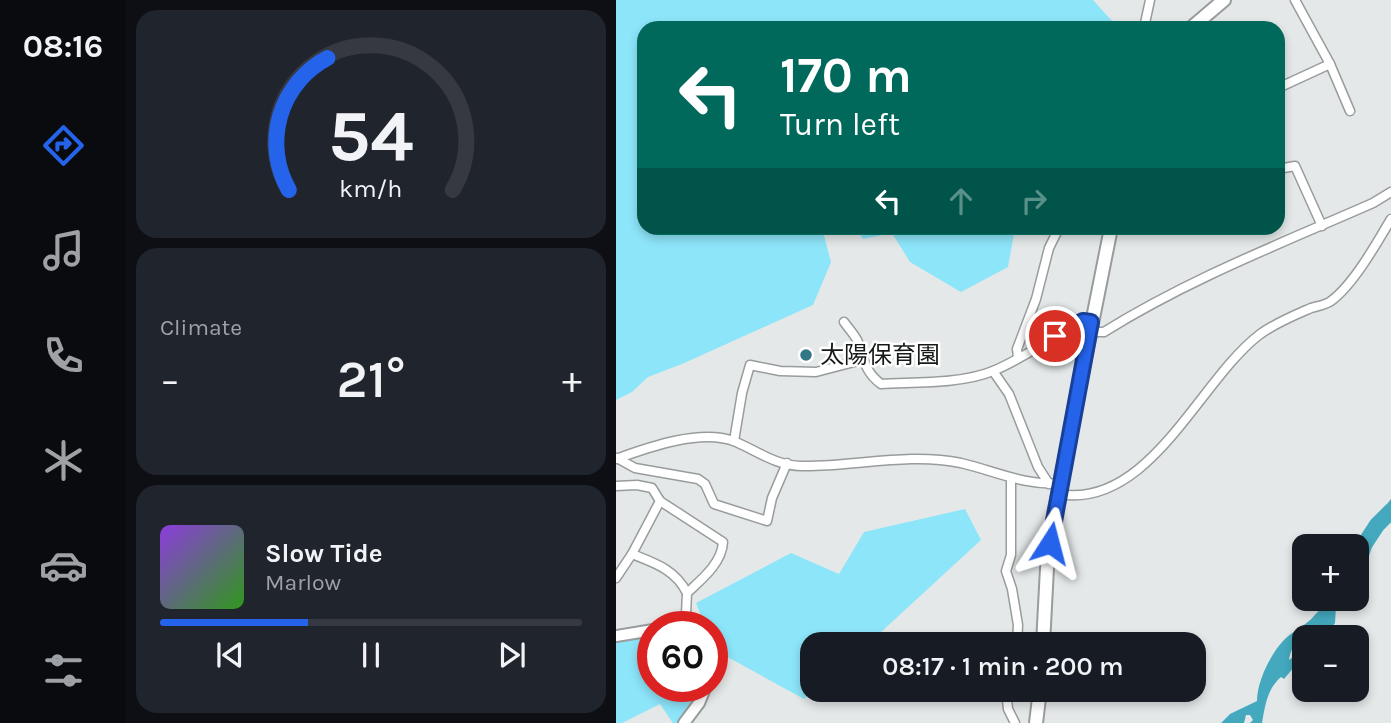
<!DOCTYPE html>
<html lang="en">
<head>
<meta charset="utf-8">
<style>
  :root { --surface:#171b24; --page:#20242c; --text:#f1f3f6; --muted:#9ea1a6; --line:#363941; --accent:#2563eb }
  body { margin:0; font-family:Karla,"Noto Sans JP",sans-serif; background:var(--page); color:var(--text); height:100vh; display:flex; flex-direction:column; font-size:26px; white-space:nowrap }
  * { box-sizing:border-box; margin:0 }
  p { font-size:23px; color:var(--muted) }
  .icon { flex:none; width:38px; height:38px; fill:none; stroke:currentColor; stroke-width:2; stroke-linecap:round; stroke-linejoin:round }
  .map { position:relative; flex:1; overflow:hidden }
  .side { display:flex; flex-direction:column; gap:10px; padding:10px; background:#0d0f14; width:490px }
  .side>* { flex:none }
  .top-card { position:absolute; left:21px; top:21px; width:648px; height:214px; border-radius:21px; box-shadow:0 4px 10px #0003; background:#00695c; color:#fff; overflow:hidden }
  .buttons { position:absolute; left:676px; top:534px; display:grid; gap:14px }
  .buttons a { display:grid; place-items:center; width:77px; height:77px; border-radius:14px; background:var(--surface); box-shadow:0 4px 10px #0003; font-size:35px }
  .speed { position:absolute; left:21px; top:611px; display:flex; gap:14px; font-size:35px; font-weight:700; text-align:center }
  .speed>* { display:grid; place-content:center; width:91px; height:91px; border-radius:50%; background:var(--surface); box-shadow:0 4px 10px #0003; line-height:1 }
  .speed .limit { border:10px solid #d22; background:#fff; color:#111 }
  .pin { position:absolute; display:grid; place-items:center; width:60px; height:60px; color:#fff; margin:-30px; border:4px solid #fff; border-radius:50%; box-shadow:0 2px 7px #0007 }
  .me { position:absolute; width:77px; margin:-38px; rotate:9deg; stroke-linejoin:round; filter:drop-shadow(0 0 5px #0008) }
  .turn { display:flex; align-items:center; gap:24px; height:147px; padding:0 28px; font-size:32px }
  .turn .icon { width:91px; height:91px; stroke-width:2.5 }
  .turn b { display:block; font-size:49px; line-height:60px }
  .lanes { display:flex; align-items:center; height:66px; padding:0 28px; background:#0003; justify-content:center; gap:35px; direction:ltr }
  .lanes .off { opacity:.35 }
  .big { font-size:52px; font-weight:600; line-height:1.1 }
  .side .tile { flex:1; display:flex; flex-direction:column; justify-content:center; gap:10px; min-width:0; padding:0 24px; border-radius:21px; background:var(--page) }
  .side .dial { align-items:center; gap:0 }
  .dial svg { height:182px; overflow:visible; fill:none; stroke:var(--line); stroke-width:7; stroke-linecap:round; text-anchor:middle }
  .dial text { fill:var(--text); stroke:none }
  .song { display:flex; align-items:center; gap:21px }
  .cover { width:84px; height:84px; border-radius:10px; background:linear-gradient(135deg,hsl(270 70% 55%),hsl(110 70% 35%)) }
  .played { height:7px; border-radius:4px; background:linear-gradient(90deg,var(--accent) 35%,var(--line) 35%) }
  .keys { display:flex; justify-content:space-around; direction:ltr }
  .heat { display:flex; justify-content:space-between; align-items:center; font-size:38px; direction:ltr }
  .trip { position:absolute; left:184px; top:632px; width:406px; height:70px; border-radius:21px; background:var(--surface); box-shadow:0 4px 10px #0003; font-weight:600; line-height:70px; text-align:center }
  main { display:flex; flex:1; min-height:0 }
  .dock { display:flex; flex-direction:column; width:126px; justify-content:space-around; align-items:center; background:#090b0e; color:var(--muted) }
  .dock .icon { width:49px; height:49px }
  .dock .on { color:var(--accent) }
  .dock b { font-size:32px; color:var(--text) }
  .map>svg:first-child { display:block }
</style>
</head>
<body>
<main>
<nav class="dock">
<b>08:16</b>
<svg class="icon on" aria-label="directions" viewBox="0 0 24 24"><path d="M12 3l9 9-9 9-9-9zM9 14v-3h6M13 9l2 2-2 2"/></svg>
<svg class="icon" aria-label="music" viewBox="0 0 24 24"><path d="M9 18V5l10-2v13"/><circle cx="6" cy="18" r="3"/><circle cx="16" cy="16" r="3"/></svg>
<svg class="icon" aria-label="phone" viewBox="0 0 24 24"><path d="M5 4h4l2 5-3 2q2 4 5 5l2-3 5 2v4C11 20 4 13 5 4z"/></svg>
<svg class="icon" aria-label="climate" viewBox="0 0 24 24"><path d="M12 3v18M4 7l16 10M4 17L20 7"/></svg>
<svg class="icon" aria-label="car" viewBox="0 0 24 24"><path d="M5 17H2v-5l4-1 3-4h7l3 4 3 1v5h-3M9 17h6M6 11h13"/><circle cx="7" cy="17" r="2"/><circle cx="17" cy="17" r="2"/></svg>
<svg class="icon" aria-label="filters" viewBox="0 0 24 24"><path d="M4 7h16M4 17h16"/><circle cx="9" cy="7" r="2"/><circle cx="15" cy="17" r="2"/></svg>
</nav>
<section class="side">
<div class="tile dial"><svg viewBox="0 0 100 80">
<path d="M14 69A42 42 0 1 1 86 69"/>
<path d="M14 69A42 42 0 0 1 31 11" stroke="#2563eb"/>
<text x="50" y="56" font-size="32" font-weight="700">54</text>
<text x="50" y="72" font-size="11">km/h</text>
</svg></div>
<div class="tile"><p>Climate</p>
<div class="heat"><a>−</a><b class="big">21°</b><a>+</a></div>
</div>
<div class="tile">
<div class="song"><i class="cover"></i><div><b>Slow Tide</b><p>Marlow</p></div></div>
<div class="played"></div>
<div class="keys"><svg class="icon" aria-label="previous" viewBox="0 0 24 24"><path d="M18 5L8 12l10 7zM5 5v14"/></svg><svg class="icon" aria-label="pause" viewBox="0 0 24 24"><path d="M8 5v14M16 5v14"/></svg><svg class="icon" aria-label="next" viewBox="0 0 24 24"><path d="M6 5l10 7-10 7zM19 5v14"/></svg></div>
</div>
</section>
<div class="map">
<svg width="775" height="723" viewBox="0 0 775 723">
  <rect width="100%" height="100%" fill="#e4e8e9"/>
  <!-- green -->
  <g fill="#8de5f9">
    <polygon points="0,0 477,0 496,21 495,28 28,28 28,228 206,228 215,262 197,305 66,364 32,377 16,392 0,400"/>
    <polygon points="239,228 399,228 392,267 345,292 294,262 276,233 247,239"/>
    <polygon points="349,509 365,540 252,644 196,644 196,690 200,690 188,699 97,649 96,626 89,626 80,603 175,553 223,574 248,532"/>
    <polygon points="22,639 37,639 37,686 84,686 80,701 63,723 57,723 44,704 6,723 0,723 0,643"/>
  </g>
  <!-- water -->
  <g fill="#44a9be">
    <polygon points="775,499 775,522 770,520 762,529 750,565 740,573 740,560 746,559 748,554 745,547 740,554 740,546 738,546"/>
    <path d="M715,598L726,599L720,606L719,623L709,637H700L705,630C687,637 677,638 673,660L688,649V661L684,660L668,679L665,677C651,689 649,706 646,723H634L637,720L634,715H630L628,723H605L614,714L641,701C641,682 654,655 667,641C674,633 685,628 693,621C700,615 705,606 713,603Z"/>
  </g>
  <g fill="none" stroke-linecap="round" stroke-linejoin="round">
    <!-- river -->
    <polyline stroke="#44a9be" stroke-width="16" points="740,557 761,525 775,511"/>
    <defs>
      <g id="minor">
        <polyline points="679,0 714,64 734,111"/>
        <polyline points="528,28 534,0"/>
        <polyline points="662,88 714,64"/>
        <polyline points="662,167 662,169 679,166 706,226"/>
        <path d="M228,322C233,329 239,335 242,342C248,360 249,372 265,384C299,382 345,384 377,371C408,358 437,337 467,321L475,322L481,332H488C573,279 666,243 757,203L775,192"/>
        <polyline points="402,357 401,349 420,299 433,248 443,228"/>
        <polyline points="377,371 393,394 422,467 433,484"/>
        <polyline points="118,441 126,393 134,365 164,371 200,372 246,360"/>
        <polyline points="1,458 19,468 82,479 89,484 98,504 151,521 156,498 171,463"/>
        <path d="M0,459C33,447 86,428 120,442C141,451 161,466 185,466C238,467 292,452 345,463C379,471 409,486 444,483"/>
        <polyline points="395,478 395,555 390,571 396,589 402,625 401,644"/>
        <path d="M0,486L21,485L36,488L44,501L107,542C106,563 86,579 71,593L70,614L74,626"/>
        <path d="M442,494C533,510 583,381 643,335C657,324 679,315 695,308C701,306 710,305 715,301C737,285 761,243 775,219"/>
        <path d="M44,501L16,554C39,563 60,570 71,593"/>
        <polyline points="0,578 16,554"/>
        <polyline points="390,690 392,709 399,723"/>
      </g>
      <g id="tertiary">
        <polyline points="0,636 37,630"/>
        <polyline points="68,723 83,703 90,686"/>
      </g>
      <g id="primary">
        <polyline points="575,28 608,0"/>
        <polyline points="427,644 431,568 438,514 495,228"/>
        <polyline points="420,723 424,690"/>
      </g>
    </defs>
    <!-- minor casing -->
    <use href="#minor" stroke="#989c9d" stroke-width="11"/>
    <!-- tertiary casing -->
    <use href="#tertiary" stroke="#989c9d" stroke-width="14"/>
    <!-- primary casing -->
    <use href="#primary" stroke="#989c9d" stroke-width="16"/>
    <!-- minor -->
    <use href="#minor" stroke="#fff" stroke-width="8"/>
    <!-- tertiary -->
    <use href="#tertiary" stroke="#fff" stroke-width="10"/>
    <!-- primary -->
    <use href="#primary" stroke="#fff" stroke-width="12"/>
  </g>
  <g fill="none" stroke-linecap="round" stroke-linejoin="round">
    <defs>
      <polyline id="route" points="434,543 475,322 467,321 439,336"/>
    </defs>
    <!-- route casing -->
    <use href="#route" stroke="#184099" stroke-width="18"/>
    <!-- route -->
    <use href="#route" stroke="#2563eb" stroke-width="12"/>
  </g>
  <!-- markers -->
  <circle fill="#327786" stroke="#fff" stroke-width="2.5" cx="190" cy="355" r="7"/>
  <g text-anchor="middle" stroke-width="5" stroke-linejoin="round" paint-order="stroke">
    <!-- poi labels -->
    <g font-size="24" fill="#171919" stroke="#fff" text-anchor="start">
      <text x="204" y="363">太陽保育園</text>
    </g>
  </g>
</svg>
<div class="buttons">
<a>+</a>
<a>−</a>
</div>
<div class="speed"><div class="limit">60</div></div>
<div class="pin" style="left:439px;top:336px;background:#d93025"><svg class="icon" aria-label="arrive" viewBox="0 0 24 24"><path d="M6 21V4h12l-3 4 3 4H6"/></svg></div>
<svg class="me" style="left:434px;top:543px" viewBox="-20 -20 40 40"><path d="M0-17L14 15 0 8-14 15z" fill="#2563eb" stroke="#fff" stroke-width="4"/></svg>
<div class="trip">08:17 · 1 min · 200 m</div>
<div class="top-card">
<div class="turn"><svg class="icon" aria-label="left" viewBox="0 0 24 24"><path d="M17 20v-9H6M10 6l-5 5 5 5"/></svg><div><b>170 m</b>Turn left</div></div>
<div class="lanes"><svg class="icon" aria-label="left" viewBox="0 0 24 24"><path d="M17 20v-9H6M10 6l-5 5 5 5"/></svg><svg class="icon off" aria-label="ahead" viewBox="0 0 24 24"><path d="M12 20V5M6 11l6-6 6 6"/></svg><svg class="icon off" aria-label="right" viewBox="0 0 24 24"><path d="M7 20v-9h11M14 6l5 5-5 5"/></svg></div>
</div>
</div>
</main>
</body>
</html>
